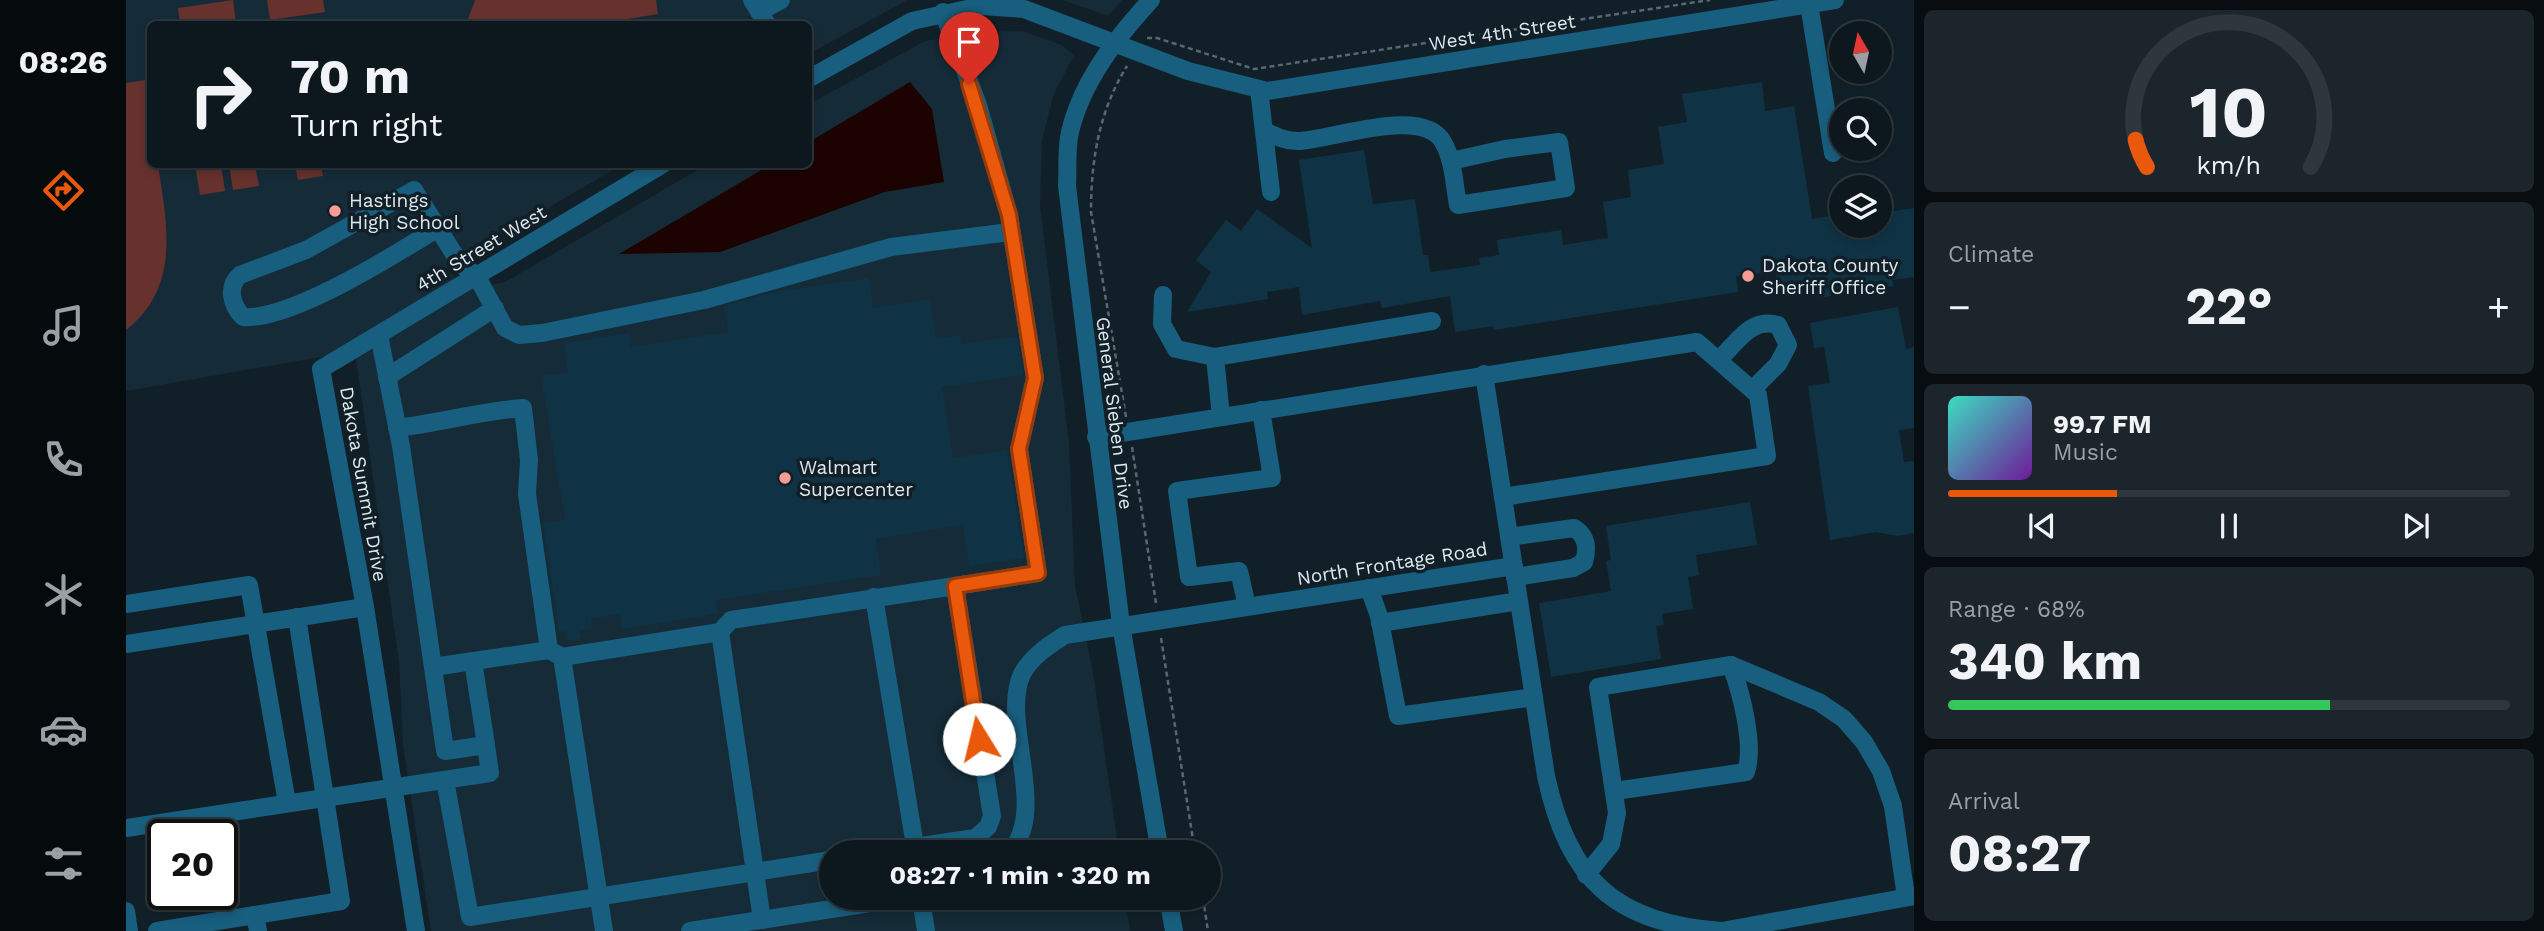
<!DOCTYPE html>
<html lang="en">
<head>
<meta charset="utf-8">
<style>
  :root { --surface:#0d181e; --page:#1b252b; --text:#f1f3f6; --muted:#9aa0a4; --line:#2d373c; --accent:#ea580c }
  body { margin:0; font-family:"Work Sans",sans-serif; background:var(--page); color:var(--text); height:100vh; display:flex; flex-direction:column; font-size:26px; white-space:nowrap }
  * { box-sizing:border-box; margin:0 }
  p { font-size:23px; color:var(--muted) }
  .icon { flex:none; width:38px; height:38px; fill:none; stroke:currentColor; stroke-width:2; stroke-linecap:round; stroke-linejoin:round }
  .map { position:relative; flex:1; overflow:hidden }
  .side { display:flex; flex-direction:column; gap:10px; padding:10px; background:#070d10; width:630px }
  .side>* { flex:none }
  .guide { position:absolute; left:21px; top:21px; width:665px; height:147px; border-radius:10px; box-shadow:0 4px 10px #0003,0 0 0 2px var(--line); background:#0d181e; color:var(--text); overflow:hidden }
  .needle { width:46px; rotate:351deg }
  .buttons { position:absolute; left:1703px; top:21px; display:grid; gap:14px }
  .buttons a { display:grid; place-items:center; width:63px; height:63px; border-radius:50%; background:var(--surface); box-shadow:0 4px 10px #0003,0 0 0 2px var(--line); font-size:35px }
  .speed { position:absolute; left:21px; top:819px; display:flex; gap:14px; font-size:35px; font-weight:700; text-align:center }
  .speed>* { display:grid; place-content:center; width:91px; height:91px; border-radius:50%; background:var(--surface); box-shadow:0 4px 10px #0003,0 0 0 2px var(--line); line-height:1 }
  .speed .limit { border:4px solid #111; border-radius:10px; background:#fff; color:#111 }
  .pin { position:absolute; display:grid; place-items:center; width:60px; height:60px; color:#fff; margin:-72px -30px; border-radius:50% 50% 50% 0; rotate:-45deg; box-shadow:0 0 7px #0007 }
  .pin .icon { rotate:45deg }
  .me { position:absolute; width:77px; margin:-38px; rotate:351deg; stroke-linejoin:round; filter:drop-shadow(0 0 5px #0008) }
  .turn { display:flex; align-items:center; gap:24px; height:147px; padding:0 28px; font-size:32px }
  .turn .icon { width:91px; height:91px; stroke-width:2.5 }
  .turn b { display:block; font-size:49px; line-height:60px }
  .big { font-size:52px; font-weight:700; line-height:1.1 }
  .side .tile { flex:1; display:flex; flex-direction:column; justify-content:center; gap:10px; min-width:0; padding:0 24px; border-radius:10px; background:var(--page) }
  .side .dial { align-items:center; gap:0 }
  .dial svg { height:182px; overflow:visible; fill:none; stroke:var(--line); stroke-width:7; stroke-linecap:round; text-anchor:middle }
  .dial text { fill:var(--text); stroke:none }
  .song { display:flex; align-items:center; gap:21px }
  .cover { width:84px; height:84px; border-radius:10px; background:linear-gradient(135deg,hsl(170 70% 55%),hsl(280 70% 35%)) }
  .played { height:7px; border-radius:4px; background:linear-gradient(90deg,var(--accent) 30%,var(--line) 30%) }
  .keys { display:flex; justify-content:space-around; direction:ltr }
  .heat { display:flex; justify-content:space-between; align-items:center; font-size:38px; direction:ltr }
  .charge { height:10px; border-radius:5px; background:linear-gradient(90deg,#34c759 68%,var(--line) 0) }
  .trip { position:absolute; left:693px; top:840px; width:402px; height:70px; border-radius:35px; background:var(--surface); box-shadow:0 4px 10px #0003,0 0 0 2px var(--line); font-weight:700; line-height:70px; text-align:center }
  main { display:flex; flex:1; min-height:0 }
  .tabs { display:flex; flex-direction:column; width:126px; justify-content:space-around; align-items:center; background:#050a0c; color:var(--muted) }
  .tabs .icon { width:49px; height:49px }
  .tabs .on { color:var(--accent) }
  .tabs b { font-size:32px; color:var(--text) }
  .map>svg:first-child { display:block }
</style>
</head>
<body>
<main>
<nav class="tabs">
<b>08:26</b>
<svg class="icon on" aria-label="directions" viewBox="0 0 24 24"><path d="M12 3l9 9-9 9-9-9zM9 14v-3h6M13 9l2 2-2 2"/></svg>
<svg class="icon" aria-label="music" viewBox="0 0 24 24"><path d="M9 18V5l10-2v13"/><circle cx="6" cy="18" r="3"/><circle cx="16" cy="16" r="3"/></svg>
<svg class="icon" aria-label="phone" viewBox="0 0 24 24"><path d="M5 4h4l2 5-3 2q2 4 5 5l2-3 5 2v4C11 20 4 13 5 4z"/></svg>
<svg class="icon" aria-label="climate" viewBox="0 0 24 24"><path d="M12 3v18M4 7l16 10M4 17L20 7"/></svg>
<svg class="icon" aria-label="car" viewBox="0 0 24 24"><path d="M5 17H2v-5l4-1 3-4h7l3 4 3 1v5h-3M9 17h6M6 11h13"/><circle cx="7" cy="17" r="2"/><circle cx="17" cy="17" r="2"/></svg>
<svg class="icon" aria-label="filters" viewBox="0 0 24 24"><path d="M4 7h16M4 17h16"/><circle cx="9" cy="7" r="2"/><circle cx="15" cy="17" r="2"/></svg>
</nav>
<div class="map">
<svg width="1788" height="931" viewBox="0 0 1788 931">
  <rect width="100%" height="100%" fill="#112028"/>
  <!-- built -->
  <g fill="#152b37">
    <polygon points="0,0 781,0 683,54 682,24 24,24 24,164 495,165 319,269 343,289 379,282 580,165 682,164 683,104 799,41 850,32 896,31 936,45 948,55 927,96 916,141 914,206 943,443 949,586 967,672 993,852 705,852 705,898 999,898 1004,931 305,931 277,745 273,662 229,351 0,391"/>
    <polygon points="937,0 996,0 982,16"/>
  </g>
  <!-- green -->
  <g fill="#67312d">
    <polygon points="107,0 110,24 54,24 52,8"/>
    <polygon points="141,0 197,0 199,12 144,20"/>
    <polygon points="349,0 530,0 532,14 502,19 502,24 340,24"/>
    <path d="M19,80L24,114V164L32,165C41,225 55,287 0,330V83Z"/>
    <polygon points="69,165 95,165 99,191 74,195"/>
    <polygon points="103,165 129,165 133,186 107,190"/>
    <polygon points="169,165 195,165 197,176 172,180"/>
  </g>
  <!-- water -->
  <polygon fill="#1d0202" points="784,82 806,109 818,182 759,192 594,252 493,254 644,165 682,164 683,142"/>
  <!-- building -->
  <g fill="#0f3344">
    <polygon points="1636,82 1639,111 1668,106 1686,219 1715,214 1715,226 1754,226 1754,213 1788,208 1788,277 1766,280 1768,286 1692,298 1689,283 1652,289 1650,272 1610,276 1612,292 1368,330 1368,326 1329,332 1324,296 1256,308 1254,301 1176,315 1173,287 1141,292 1142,299 1061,312 1085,272 1070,260 1100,220 1115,231 1131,209 1186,248 1173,160 1238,150 1247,204 1289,199 1297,255 1302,255 1304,272 1354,265 1353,258 1373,255 1371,240 1435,230 1437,245 1482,238 1477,202 1505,197 1502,170 1538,164 1532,127 1561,122 1556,94"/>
    <polygon points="743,278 747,308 804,299 810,339 834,335 835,344 891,336 897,375 816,387 827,458 881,450 898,558 843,566 837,525 750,539 755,575 590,600 592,614 496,629 494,614 465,619 466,629 454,631 455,639 441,641 439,631 433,632 417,523 439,520 415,376 442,372 438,343 503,333 505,347 602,332 598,306 643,293"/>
    <polygon points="1772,307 1780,349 1788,347 1788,428 1773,430 1778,462 1788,461 1788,533 1771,536 1750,532 1704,540 1682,386 1704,383 1698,347 1688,348 1684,323"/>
    <polygon points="1624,502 1631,545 1570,555 1573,575 1562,577 1567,609 1536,614 1538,625 1530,626 1535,659 1425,677 1413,603 1485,591 1480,561 1485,560 1480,526"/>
  </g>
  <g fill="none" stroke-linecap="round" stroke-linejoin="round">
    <!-- path -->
    <g stroke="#5b676f" stroke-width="2.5" stroke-dasharray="5 3.5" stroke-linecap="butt">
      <polyline points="1021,38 1031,38 1128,69 1584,0"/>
      <path d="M1000,417L965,212C965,160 973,111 1001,66"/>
      <polyline points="1006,447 1030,603"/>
      <polyline points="1035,638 1069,852"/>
      <polyline points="1077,898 1082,931"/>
    </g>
    <!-- minor -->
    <g stroke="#185e7e" stroke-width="18">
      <polyline points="626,0 641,24"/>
      <path d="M1025,0C991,37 956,81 944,132C940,149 942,169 941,186L995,625L1034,852"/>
      <polyline points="1683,4 1707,153"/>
      <polyline points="633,12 655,0"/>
      <polyline points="817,12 852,105 883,215 909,378 893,449 912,573 829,586"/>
      <polyline points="682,79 786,21 855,6 898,9 1062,71 1141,91 1709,0"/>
      <polyline points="1133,89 1145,192"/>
      <path d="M1138,131C1149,136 1161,142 1174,141C1208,139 1297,106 1317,142C1328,161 1328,184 1332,205L1440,188L1433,142L1379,149L1325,161"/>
      <path d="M312,228C270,254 164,321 117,317C105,305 101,286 114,275L180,250L288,190L335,265L350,275L379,328L393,335L416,333L578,300L765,247L884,232"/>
      <polyline points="1037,295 1036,324 1050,349 1089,357 1095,417"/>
      <polyline points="1089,357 1306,321"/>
      <path d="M1592,360C1611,344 1623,317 1652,325L1662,345L1652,364L1626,390"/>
      <path d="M1358,374L1420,776C1442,879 1489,924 1596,931L1788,896"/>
      <polyline points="261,377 369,308"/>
      <path d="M271,428C314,423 354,411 397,408L403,460L401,494L423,650"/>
      <polyline points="970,437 1571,342 1632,395 1641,456 1377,497"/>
      <path d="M1383,537L1448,528C1461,536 1462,548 1458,562L1447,568L1389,577"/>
      <polyline points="1243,588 1253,616 1272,716 1408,697"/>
      <polyline points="748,597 790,852"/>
      <polyline points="0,604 123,585 161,803"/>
      <polyline points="1121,606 1113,571 1063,577 1051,491 1146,478 1135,410"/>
      <polyline points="1254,623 1393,601"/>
      <polyline points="594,632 636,920"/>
      <polyline points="0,644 239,607"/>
      <polyline points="436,657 478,931"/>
      <polyline points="347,661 360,745"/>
      <polyline points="307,667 423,650 436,657 594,632 605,620 829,586 866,816 862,827 849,838 755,852"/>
      <polyline points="319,780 344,917 705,860"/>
      <path d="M1489,791L1620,772C1629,745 1615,692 1605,665"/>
      <polyline points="0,828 364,773 360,745 319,751 275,446 253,335"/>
      <path d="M884,852C923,809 874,721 896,674C905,657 923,645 939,635L1388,566"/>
      <polyline points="1460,875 1485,844 1491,813 1472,687 1605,665 1693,702 1718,719 1738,742 1755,771 1767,806 1780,897"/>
      <polyline points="795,898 800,931"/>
      <polyline points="1042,898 1048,931"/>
      <polyline points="0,911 3,931"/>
      <polyline points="129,915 215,901 171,617"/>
      <polyline points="31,931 129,915 132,931"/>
      <polyline points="290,931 239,607 195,369 537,164"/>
      <polyline points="564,931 776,898"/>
    </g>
  </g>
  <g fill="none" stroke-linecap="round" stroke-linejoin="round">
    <defs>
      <polyline id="route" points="843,84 883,215 909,378 893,449 912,573 829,586 853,739"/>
    </defs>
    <!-- route casing -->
    <use href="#route" stroke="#983908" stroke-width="18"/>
    <!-- route -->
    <use href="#route" stroke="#ea580c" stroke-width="12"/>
  </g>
  <!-- markers -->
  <g fill="#f59c94" stroke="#112028" stroke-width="2.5">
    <circle cx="209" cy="211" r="7"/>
    <circle cx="1622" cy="276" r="7"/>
    <circle cx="659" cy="478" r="7"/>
  </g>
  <g text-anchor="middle" stroke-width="7" stroke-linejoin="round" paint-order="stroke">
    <!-- street labels -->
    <g font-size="19" fill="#dfe8ee" stroke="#112028">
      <text transform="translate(1376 32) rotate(-9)" y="7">West 4th Street</text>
      <text transform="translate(355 248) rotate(-31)" y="7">4th Street West</text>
      <text transform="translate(989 413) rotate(83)" y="7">General Sieben Drive</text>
      <text transform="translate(238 484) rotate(80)" y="7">Dakota Summit Drive</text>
      <text transform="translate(1266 563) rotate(-9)" y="7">North Frontage Road</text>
    </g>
    <!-- poi labels -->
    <g font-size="19" fill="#dfe8ee" stroke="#112028" text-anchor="start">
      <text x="223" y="207">Hastings<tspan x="223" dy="22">High School</tspan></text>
      <text x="1636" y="272">Dakota County<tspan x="1636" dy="22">Sheriff Office</tspan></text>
      <text x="673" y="474">Walmart<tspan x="673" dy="22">Supercenter</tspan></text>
    </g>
  </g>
</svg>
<div class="buttons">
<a><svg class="needle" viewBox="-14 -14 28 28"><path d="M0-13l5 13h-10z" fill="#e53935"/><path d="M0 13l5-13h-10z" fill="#9aa0a4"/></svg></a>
<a><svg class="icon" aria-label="search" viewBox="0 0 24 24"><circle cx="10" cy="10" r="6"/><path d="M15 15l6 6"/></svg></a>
<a><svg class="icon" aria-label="layers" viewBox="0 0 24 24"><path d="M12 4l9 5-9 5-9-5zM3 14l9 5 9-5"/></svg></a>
</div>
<div class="speed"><div class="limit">20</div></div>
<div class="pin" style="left:843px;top:84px;background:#d93025"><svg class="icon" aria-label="arrive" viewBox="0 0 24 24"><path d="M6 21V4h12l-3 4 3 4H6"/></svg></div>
<svg class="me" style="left:853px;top:739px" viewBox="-20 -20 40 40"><circle r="19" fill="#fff"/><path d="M0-13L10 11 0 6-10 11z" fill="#ea580c"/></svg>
<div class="trip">08:27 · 1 min · 320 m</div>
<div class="guide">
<div class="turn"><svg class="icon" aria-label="right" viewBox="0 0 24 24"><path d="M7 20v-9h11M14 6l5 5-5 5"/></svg><div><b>70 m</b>Turn right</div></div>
</div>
</div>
<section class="side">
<div class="tile dial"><svg viewBox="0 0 100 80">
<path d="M14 69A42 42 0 1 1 86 69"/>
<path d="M14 69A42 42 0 0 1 9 57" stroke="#ea580c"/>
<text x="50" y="56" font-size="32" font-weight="700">10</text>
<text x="50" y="72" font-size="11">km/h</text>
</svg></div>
<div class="tile"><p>Climate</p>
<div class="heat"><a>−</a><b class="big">22°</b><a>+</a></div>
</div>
<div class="tile">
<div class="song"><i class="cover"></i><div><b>99.7 FM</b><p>Music</p></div></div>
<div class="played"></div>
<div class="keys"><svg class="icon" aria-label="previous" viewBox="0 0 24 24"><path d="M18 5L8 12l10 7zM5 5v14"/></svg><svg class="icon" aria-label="pause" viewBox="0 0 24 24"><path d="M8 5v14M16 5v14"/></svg><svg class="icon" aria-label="next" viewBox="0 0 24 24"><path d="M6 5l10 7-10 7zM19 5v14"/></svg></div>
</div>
<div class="tile"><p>Range · 68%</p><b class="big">340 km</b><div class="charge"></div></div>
<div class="tile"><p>Arrival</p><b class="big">08:27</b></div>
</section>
</main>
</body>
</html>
